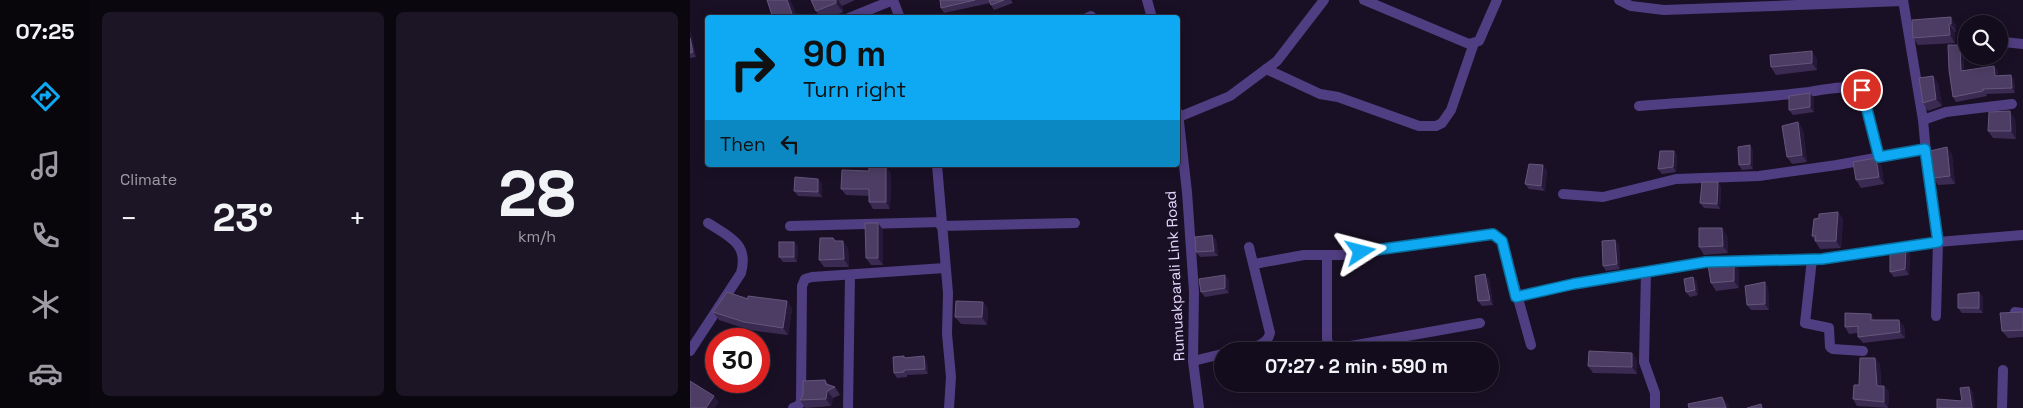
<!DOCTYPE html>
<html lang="en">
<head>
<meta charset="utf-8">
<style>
  :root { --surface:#130c1c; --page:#1c1525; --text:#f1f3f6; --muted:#9d9ba3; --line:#322c3b; --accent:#0ea9f2 }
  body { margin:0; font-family:"Space Grotesk",sans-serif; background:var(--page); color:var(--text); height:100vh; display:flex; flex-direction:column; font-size:19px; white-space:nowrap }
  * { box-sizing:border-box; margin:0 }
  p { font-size:16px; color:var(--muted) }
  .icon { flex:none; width:28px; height:28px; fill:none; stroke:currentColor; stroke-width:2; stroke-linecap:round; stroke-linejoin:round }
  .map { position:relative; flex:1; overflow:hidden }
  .details { display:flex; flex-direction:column; gap:12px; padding:12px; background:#0a070f; width:600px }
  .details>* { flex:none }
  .guide { position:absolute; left:15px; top:15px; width:475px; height:152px; border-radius:5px; box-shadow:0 2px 12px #0003,0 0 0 1px var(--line); background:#0ea9f2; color:#111; overflow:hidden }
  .fabs { position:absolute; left:1268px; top:15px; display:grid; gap:10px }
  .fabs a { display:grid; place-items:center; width:50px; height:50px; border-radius:50%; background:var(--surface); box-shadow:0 2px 12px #0003,0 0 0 1px var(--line); font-size:25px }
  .speed { position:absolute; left:15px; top:328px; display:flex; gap:10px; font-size:25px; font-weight:700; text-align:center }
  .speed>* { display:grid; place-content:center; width:65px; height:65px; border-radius:50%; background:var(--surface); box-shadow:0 2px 12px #0003,0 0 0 1px var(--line); line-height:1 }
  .speed .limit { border:8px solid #d22; background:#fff; color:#111 }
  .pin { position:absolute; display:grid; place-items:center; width:42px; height:42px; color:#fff; margin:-21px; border:2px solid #fff; border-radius:50%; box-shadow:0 1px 5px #0007 }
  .me { position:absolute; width:55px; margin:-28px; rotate:81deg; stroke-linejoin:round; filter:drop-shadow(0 0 4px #0008) }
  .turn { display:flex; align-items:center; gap:18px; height:105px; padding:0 15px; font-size:22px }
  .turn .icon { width:65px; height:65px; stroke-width:2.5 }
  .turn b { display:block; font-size:35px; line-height:42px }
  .then { display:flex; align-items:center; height:48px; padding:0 15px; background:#0003; gap:10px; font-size:19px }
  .big { font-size:38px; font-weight:700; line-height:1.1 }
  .details .widget { flex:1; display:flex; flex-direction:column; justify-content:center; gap:8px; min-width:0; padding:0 18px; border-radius:8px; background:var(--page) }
  .details .dial { align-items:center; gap:0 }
  .dial b { font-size:65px; line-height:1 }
  .heat { display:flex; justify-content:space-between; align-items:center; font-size:28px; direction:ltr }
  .details .tiles { flex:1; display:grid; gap:12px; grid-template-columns:repeat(2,1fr) }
  .trip { position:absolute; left:524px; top:342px; width:285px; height:50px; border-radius:25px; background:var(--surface); box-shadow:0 2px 12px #0003,0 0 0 1px var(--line); font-weight:700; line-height:50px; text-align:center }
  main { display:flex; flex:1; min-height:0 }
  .tab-bar { display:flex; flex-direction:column; width:90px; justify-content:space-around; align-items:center; background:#08050b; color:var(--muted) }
  .tab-bar .icon { width:35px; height:35px }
  .tab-bar .current { color:var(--accent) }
  .tab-bar b { font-size:22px; color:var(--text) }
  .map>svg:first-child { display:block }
</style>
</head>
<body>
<main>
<nav class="tab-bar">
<b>07:25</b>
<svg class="icon current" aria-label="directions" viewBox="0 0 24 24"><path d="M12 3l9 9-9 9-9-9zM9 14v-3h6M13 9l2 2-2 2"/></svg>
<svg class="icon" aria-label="music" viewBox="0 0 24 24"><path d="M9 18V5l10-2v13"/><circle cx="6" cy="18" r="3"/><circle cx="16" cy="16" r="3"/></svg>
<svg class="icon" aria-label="phone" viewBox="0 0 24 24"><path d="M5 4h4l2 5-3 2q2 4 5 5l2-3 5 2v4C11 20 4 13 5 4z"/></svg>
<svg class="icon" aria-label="climate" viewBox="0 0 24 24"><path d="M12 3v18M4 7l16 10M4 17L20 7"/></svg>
<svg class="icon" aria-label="car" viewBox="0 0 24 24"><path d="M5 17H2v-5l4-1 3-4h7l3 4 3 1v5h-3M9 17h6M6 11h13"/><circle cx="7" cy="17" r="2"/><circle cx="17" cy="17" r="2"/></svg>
</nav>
<section class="details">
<div class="tiles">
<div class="widget"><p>Climate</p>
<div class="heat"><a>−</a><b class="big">23°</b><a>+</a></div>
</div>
<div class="widget dial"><b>28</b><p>km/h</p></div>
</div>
</section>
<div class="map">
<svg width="1333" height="408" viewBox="0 0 1333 408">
  <rect width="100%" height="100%" fill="#191025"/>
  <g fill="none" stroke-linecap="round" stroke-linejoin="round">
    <!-- minor -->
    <g stroke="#503e82" stroke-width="10">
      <polyline points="203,0 210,18"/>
      <polyline points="457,0 462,18"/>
      <polyline points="674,0 779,44 789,41 807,0"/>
      <polyline points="929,0 941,6 974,10 1213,1"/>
      <polyline points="1213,0 1233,120 1238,174 1248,242 1246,316"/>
      <polyline points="159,18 203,0"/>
      <polyline points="397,18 401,16"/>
      <polyline points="1314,42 1333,44"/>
      <polyline points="576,69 630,94 648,97 729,126 746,126 752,123 761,110 784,43"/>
      <path d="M949,106C1005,101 1063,99 1119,92C1131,90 1168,82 1174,94L1189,157"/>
      <polyline points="488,113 497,192 504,292 503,361 509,408"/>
      <polyline points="489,117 540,96 587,61 634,0"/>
      <polyline points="1233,120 1256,112 1322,104"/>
      <polyline points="247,165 258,293 257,334 261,377 259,408"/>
      <polyline points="873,194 913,197 986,179 1069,176 1147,165 1235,149"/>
      <polyline points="100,226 251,222"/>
      <polyline points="251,226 385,223"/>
      <polyline points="637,256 637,339 639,346 644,349 790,323"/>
      <polyline points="1122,259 1115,323 1139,328 1140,347 1143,349 1173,351"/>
      <polyline points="564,264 614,255 651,255 803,234 812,241 841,345"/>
      <polyline points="956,272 954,362 965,393 965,408"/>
      <polyline points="827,297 883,284 1016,262 1132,259 1248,242 1333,235"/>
      <polyline points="1325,312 1333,313"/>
      <path d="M0,351L51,273C59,244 40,237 18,223"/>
      <path d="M543,351C556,348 577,348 580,333L559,247"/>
      <polyline points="503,361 532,354"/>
      <polyline points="103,408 108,406 111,402 112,286 115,279 122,277 255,268"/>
      <polyline points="158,408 160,275"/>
      <polyline points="1312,408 1313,370"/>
    </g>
  </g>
  <!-- wall -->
  <g fill="#3b2b52">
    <polygon points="100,0 108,18 83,18"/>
    <polygon points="121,0 165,0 152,6 153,12 140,18 130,18 126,11"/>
    <polygon points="250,0 321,0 323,3 304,10 300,3 254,13 251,8"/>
    <polygon points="1222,20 1266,25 1266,32 1265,32 1265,43 1228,45 1223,38"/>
    <polygon points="0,32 1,34 6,57 0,58"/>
    <polygon points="1270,45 1273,50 1274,71 1304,66 1308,71 1308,76 1321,75 1324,80 1325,93 1296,94 1297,96 1266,102 1263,97"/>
    <polygon points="1127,59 1127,70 1086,75 1081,67"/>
    <polygon points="1243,76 1248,83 1252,106 1238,111 1233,103"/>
    <polygon points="1124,98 1124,112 1103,115 1099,110"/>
    <polygon points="1325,119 1326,139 1303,138 1298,131"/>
    <polygon points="1108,122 1113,130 1117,162 1102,164 1097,157"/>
    <polygon points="1257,147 1262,155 1265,184 1248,185 1243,178"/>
    <polygon points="1063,150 1063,169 1052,170 1049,165"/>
    <polygon points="984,151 987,156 986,172 972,174 968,169"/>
    <polygon points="1191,165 1194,184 1171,188 1166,180"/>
    <polygon points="857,170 855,191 839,189 835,184"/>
    <polygon points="201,173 200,209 183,209 179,202 179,196 156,195 151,189"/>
    <polygon points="128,179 132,184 132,197 108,196 104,191"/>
    <polygon points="1031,187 1030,209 1014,208 1010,203"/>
    <polygon points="1148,212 1153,219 1151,248 1130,249 1122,236"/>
    <polygon points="188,223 193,230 193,265 181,265 176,258"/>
    <polygon points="522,235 526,240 528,256 510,257 506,252"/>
    <polygon points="1037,235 1038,253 1014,255 1009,247"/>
    <polygon points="925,240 929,245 930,269 916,271 913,266"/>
    <polygon points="145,241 158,248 159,267 134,267 129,260"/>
    <polygon points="104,242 108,247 107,262 93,262 89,257"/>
    <polygon points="1220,253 1219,275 1204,277 1200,272"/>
    <polygon points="1049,270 1049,288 1026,291 1021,283"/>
    <polygon points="1003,277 1007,282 1008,295 1000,297 996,292"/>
    <polygon points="799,279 803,305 792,306 788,301"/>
    <polygon points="539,280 539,293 515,297 511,292"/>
    <polygon points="1078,287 1079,310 1061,310 1057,305"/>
    <polygon points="1293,297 1293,313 1272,313 1268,308"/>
    <polygon points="58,299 97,301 102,309 98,335 59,330 29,320 23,312"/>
    <polygon points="293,302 298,309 297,325 271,324 265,317"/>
    <polygon points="1333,312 1333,337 1318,338 1312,331"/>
    <polygon points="1186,320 1214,326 1215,338 1173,343 1168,337 1168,333 1159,334 1155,327"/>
    <polygon points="214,356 215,358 237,361 238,374 217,375 217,377 207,378 204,373"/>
    <polygon points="947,360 947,374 903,373 898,366"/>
    <polygon points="1190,364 1191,386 1194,386 1199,392 1198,408 1167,406 1163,399 1169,385"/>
    <polygon points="135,380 139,385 145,387 150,395 143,398 141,406 115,408 110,400"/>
  </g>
  <!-- shaded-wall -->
  <g fill="#261838">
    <polygon points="97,0 100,0 108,18 105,18 102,14"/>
    <polygon points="146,0 148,0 152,6 153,12 146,3"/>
    <polygon points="1261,17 1266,25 1266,32 1261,24"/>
    <polygon points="1259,24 1265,32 1265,43 1260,35"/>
    <polygon points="0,32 1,34 6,57 3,52 0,38"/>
    <polygon points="1270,45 1273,50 1274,76 1271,71"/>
    <polygon points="1122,51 1127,59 1127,70 1122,63"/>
    <polygon points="1304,66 1308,71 1309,81 1305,76"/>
    <polygon points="1321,75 1324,80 1325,93 1322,88"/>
    <polygon points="1243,76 1248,83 1252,106 1246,99"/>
    <polygon points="1120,93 1124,98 1124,112 1120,107"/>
    <polygon points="1320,111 1325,119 1326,139 1321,131"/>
    <polygon points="1108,122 1113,130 1117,162 1112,155"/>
    <polygon points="1060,145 1063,150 1063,169 1060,164"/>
    <polygon points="1257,147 1262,155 1265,184 1260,176"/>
    <polygon points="984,151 987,156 986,172 983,167"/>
    <polygon points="1186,158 1191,165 1194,184 1189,177"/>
    <polygon points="853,165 857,170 855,191 851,186"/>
    <polygon points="196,167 201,173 200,209 196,202"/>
    <polygon points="128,179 132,184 132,197 128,192"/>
    <polygon points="1028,182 1031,187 1030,209 1027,204"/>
    <polygon points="1148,212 1153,219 1151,248 1146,241"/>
    <polygon points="188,223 193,230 193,265 188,258"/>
    <polygon points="1032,228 1037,235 1038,253 1033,246"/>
    <polygon points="522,235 526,240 528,256 524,251"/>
    <polygon points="925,240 929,245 930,269 927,264"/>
    <polygon points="153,241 158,248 159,267 154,259"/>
    <polygon points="104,242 108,247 107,262 104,257"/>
    <polygon points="1216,248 1220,253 1219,275 1215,269"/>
    <polygon points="1044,262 1049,270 1049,288 1044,281"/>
    <polygon points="795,274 799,279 803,305 800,300"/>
    <polygon points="535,275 539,280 539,293 535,288"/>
    <polygon points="1003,277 1007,282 1008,295 1005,290"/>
    <polygon points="1075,282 1078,287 1079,310 1075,304"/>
    <polygon points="1289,292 1293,297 1293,313 1289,308"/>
    <polygon points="97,301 102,309 98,335 93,328"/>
    <polygon points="293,302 298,309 297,325 292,317"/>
    <polygon points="1181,314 1186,321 1181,320"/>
    <polygon points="1209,320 1214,326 1215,338 1210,332"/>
    <polygon points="942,353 947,360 947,374 942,367"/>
    <polygon points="234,356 237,361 238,374 235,369"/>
    <polygon points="1185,358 1190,364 1191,392 1187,386"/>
    <polygon points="1194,386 1199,392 1198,408 1194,402"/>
    <polygon points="1279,387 1283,392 1285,408 1282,408"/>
    <polygon points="137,391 143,398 141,406 136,399"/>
    <polygon points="24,396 29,402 25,408 16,408"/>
    <polygon points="1032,397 1038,404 1039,408 1036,408"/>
  </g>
  <!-- building -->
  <g fill="#4d3d64" stroke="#65567c">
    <polygon points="77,0 97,0 102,14 95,18 83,18"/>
    <polygon points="121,0 146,0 146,3 126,11"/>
    <polygon points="250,0 285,0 251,8"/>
    <polygon points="299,0 314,0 301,5"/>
    <polygon points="1261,17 1261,24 1259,24 1260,35 1223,38 1222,20"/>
    <polygon points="0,38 3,52 0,53"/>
    <polygon points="1258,45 1270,45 1271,71 1304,66 1305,76 1321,75 1322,88 1293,89 1293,91 1263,97 1259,70"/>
    <polygon points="1122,51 1122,63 1081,67 1080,55"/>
    <polygon points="1243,76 1246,99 1233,103 1229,78"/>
    <polygon points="1120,93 1120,107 1099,110 1099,96"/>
    <polygon points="1320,111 1321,131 1298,131 1299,112"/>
    <polygon points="1108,122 1112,155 1097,157 1092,126"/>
    <polygon points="1060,145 1060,164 1049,165 1048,147"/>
    <polygon points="1257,147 1260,176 1243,178 1240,151"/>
    <polygon points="970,151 984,151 983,167 968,169"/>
    <polygon points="1186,158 1189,177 1166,180 1163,162"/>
    <polygon points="839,164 853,165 851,186 835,184"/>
    <polygon points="179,166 196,167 196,202 179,202 179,189 151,189 152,170 179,171"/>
    <polygon points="105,177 128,179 128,192 104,191"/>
    <polygon points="1012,182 1028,182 1027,204 1010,203"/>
    <polygon points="1148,212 1146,241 1125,241 1126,236 1122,236 1124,219 1129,218 1129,214"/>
    <polygon points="175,223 188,223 188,258 176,258"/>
    <polygon points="1009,228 1032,228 1033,246 1009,247"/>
    <polygon points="522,235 524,251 506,252 505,237"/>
    <polygon points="130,238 143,238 145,241 153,241 154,259 129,260"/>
    <polygon points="925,240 927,264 913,266 912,241"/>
    <rect x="89" y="242" width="15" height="15"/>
    <polygon points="1216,248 1215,269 1200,272 1200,250"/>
    <polygon points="1044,262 1044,281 1021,283 1018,265"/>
    <polygon points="795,274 800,300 788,301 785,276"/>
    <polygon points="535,275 535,288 511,292 509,279"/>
    <polygon points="1003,277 1005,290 996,292 994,279"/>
    <polygon points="1075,282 1075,304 1057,305 1055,286"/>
    <polygon points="37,292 58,299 58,296 97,301 93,328 54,322 23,312"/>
    <polygon points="1289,292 1289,308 1268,308 1268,294"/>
    <polygon points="266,301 293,302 292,317 265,317"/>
    <polygon points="1333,312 1333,330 1312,331 1310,313"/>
    <polygon points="1155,313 1181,314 1181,320 1209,320 1210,332 1168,337 1168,326 1155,327"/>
    <polygon points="899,351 942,353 942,367 898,366"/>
    <polygon points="214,356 214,358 234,356 235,369 214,370 214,372 204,373 203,357"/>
    <polygon points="1170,358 1185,358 1187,386 1194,386 1194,402 1163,399 1164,385 1169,385"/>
    <polygon points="135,380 136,384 145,387 137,391 136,399 110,400 113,395 113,381"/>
    <polygon points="0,381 24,396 16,408 0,408 0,403 1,401 0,400"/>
    <polygon points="1279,387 1282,408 1247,408 1247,399 1272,401 1270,388"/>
    <polygon points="1032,397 1036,408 999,408 998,404"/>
    <polygon points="1071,404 1072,408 1057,408"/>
  </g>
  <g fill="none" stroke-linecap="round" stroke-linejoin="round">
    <defs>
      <polyline id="route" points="671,252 803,234 812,241 826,297 883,284 1016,262 1132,259 1248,242 1235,149 1189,157 1172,90"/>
    </defs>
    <!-- route casing -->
    <use href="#route" stroke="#096e9d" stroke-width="12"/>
    <!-- route -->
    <use href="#route" stroke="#0ea9f2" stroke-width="9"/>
  </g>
  <g text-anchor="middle" stroke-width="5" stroke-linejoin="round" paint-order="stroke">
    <!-- street labels -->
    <g font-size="15" fill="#e4d7fd" stroke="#191025">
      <text transform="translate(485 276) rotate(-93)" y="5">Rumuakparali Link Road</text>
    </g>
  </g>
</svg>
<div class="fabs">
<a><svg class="icon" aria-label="search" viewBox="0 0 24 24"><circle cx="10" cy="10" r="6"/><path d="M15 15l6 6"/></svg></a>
</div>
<div class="speed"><div class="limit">30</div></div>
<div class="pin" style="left:1172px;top:90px;background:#d93025"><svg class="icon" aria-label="arrive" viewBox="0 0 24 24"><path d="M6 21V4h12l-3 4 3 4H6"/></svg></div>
<svg class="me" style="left:671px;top:252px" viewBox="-20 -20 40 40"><path d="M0-17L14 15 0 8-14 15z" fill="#0ea9f2" stroke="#fff" stroke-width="4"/></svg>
<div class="trip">07:27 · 2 min · 590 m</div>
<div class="guide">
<div class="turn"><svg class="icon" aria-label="right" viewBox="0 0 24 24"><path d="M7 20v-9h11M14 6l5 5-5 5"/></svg><div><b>90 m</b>Turn right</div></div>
<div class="then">Then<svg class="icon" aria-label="left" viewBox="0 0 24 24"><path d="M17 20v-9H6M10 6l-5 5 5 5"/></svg></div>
</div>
</div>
</main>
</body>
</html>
